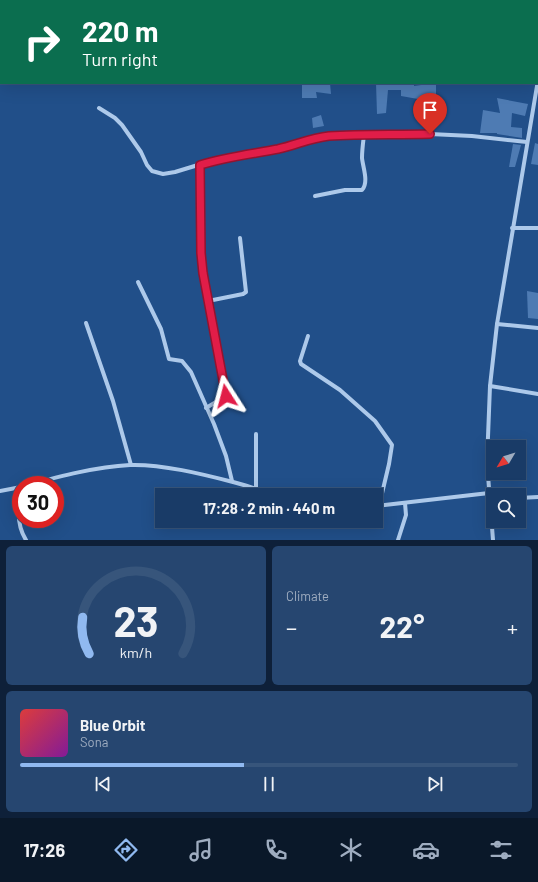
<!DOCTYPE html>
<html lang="en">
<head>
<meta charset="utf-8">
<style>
  :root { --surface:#193b67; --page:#264670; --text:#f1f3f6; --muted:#9fadc0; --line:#37557b; --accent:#90b9f0 }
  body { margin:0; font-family:Barlow,sans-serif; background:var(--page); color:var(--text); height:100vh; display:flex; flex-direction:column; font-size:15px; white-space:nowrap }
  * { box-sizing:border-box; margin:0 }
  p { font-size:13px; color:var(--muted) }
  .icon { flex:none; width:22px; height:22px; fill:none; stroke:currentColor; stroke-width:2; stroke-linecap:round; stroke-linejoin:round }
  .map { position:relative; height:540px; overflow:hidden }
  .details { display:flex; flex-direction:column; gap:6px; padding:6px; background:#0e2039; flex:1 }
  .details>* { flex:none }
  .banner { position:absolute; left:0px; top:0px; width:538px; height:84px; box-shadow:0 4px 16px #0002,0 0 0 1px var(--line); background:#0b6e4f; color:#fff; overflow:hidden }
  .needle { width:26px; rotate:232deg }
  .controls { position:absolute; left:486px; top:440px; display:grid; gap:8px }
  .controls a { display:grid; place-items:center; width:40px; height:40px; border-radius:0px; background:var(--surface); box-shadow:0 4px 16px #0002,0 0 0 1px var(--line); font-size:20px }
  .speed { position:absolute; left:12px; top:476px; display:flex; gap:8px; font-size:20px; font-weight:700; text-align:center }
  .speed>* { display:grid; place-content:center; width:52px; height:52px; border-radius:50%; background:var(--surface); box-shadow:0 4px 16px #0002,0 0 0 1px var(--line); line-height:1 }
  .speed .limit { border:6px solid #d22; background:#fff; color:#111 }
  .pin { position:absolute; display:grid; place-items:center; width:34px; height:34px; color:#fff; margin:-41px -17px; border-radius:50% 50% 50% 0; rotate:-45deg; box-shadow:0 0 4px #0007 }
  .pin .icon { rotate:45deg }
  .me { position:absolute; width:44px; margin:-22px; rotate:351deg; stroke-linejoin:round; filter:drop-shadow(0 0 3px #0008) }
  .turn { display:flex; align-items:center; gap:14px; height:84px; padding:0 16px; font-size:18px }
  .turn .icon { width:52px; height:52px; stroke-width:2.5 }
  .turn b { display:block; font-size:28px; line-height:34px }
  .big { font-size:30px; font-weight:700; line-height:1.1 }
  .details .card { flex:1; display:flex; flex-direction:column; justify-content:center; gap:6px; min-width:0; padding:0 14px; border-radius:6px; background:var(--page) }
  .details .dial { align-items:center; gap:0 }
  .dial svg { height:104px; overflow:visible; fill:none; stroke:var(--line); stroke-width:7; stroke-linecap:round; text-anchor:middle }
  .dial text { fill:var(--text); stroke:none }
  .song { display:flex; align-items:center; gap:12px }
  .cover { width:48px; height:48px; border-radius:6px; background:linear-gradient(135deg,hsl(0 70% 55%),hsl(290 70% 35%)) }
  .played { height:4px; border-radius:2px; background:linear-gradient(90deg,var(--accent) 45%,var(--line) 45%) }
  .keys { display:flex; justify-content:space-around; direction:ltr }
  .heat { display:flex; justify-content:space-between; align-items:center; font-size:22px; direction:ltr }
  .details .tiles { flex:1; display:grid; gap:6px; grid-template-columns:1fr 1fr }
  .card:last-child { grid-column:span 2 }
  .trip { position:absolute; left:155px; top:488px; width:228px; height:40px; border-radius:0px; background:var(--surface); box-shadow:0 4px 16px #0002,0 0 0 1px var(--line); font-weight:700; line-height:40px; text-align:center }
  .menu { display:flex; height:64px; justify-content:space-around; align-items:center; background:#0a1829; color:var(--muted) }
  .menu .icon { width:28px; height:28px }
  .menu .on { color:var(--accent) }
  .menu b { font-size:18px; color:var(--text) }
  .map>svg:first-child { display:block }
</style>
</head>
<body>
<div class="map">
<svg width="538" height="540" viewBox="0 0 538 540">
  <rect width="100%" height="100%" fill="#214f89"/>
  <!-- building -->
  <g fill="#4e7bb3">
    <polygon points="312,83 330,83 331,94 316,92 317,98 302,98 302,85"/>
    <polygon points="376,83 414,83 414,86 436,83 436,95 418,99 401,96 401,90 388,90 386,113 377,114"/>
    <polygon points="497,98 528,104 525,116 512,113 511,127 522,128 522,138 497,134 497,133 480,133 483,110 500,113"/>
    <polygon points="321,115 324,126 313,128 312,118"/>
    <polygon points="535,143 538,144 538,165 531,164"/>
    <polygon points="513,144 521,145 515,167 509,167"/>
    <polygon points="527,291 538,293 538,319 528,318"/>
  </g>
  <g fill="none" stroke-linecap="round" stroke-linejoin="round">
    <!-- street -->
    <g stroke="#adc9ea" stroke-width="4">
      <polyline points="41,0 43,1"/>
      <polyline points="291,0 291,1"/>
      <polyline points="119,1 119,0"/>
      <polyline points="537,34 538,34"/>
      <polyline points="99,108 115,118 122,125 141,152 147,165 152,171 163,174 175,172 221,158 276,149 291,146 304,140 327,136 430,134 472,136 527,142"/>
      <polyline points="200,165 201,253 203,273 226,392 226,396 206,408"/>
      <path d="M315,196L345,190H362C369,182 363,168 362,158C362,150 363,143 364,135"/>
      <polyline points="512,228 538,228"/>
      <polyline points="138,282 161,329 169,359 182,361 191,372 214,424 226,456 232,481"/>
      <polyline points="208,301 243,294 246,292 240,238"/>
      <polyline points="86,323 113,401 131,465"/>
      <polyline points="497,324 538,328"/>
      <polyline points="308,336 300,361 301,364 340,390 375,421 392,445 389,464 379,506"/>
      <polyline points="490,386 538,394"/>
      <path d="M28,485C61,476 95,467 130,465C162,464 202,474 233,482C249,486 264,492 280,495"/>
      <polyline points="256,488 256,434"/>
      <polyline points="0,491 21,487"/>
      <polyline points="519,498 538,497"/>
      <path d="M21,499C17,514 18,527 26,540"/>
      <polyline points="376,506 489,493"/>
      <polyline points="398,540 406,515 405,503"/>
      <polyline points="493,540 487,462 490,386 497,324 538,80"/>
    </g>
  </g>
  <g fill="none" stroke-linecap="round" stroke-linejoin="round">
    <defs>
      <path id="route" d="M226,396L203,273L201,253L200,165C226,157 252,154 278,149C296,145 310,138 329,136C362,134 396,135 430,134"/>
    </defs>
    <!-- route casing -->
    <use href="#route" stroke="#92132f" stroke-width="10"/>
    <!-- route -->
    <use href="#route" stroke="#e11d48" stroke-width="7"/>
  </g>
</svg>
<div class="controls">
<a><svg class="needle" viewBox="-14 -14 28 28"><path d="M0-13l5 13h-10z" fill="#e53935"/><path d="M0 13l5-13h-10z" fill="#9fadc0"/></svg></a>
<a><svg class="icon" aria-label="search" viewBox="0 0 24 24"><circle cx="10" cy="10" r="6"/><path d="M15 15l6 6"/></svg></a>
</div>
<div class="speed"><div class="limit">30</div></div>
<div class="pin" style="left:430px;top:134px;background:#d93025"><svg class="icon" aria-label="arrive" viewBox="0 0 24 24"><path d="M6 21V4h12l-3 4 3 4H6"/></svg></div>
<svg class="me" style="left:226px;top:396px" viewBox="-20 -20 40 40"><path d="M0-17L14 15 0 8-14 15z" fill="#e11d48" stroke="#fff" stroke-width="4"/></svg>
<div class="trip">17:28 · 2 min · 440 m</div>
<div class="banner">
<div class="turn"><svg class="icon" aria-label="right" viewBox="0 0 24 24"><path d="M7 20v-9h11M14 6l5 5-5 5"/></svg><div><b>220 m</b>Turn right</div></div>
</div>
</div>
<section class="details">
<div class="tiles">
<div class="card dial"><svg viewBox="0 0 100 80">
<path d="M14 69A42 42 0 1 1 86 69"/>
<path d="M14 69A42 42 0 0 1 9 41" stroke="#90b9f0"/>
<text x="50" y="56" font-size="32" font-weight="700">23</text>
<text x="50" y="72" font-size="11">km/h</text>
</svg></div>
<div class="card"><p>Climate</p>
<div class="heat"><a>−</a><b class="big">22°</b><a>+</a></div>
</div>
<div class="card">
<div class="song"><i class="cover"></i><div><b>Blue Orbit</b><p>Sona</p></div></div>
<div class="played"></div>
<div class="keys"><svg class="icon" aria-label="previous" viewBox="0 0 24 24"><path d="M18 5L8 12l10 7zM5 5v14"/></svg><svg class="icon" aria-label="pause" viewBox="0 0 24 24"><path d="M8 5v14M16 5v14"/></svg><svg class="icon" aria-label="next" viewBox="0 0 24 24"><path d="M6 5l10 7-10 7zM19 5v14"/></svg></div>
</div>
</div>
</section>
<nav class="menu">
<b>17:26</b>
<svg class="icon on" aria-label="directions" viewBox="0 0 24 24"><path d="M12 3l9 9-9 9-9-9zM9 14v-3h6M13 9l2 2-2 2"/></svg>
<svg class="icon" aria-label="music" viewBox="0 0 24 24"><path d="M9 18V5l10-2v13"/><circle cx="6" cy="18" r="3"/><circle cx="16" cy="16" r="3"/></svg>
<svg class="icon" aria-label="phone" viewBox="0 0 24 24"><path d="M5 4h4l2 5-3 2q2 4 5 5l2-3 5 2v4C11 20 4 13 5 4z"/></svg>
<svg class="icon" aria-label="climate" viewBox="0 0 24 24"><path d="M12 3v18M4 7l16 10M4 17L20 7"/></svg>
<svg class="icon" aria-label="car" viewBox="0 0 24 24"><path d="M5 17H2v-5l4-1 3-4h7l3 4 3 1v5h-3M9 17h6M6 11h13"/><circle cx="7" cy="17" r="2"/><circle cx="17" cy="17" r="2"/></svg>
<svg class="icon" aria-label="filters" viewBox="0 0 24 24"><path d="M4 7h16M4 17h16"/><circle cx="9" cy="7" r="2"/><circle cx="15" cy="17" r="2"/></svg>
</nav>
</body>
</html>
